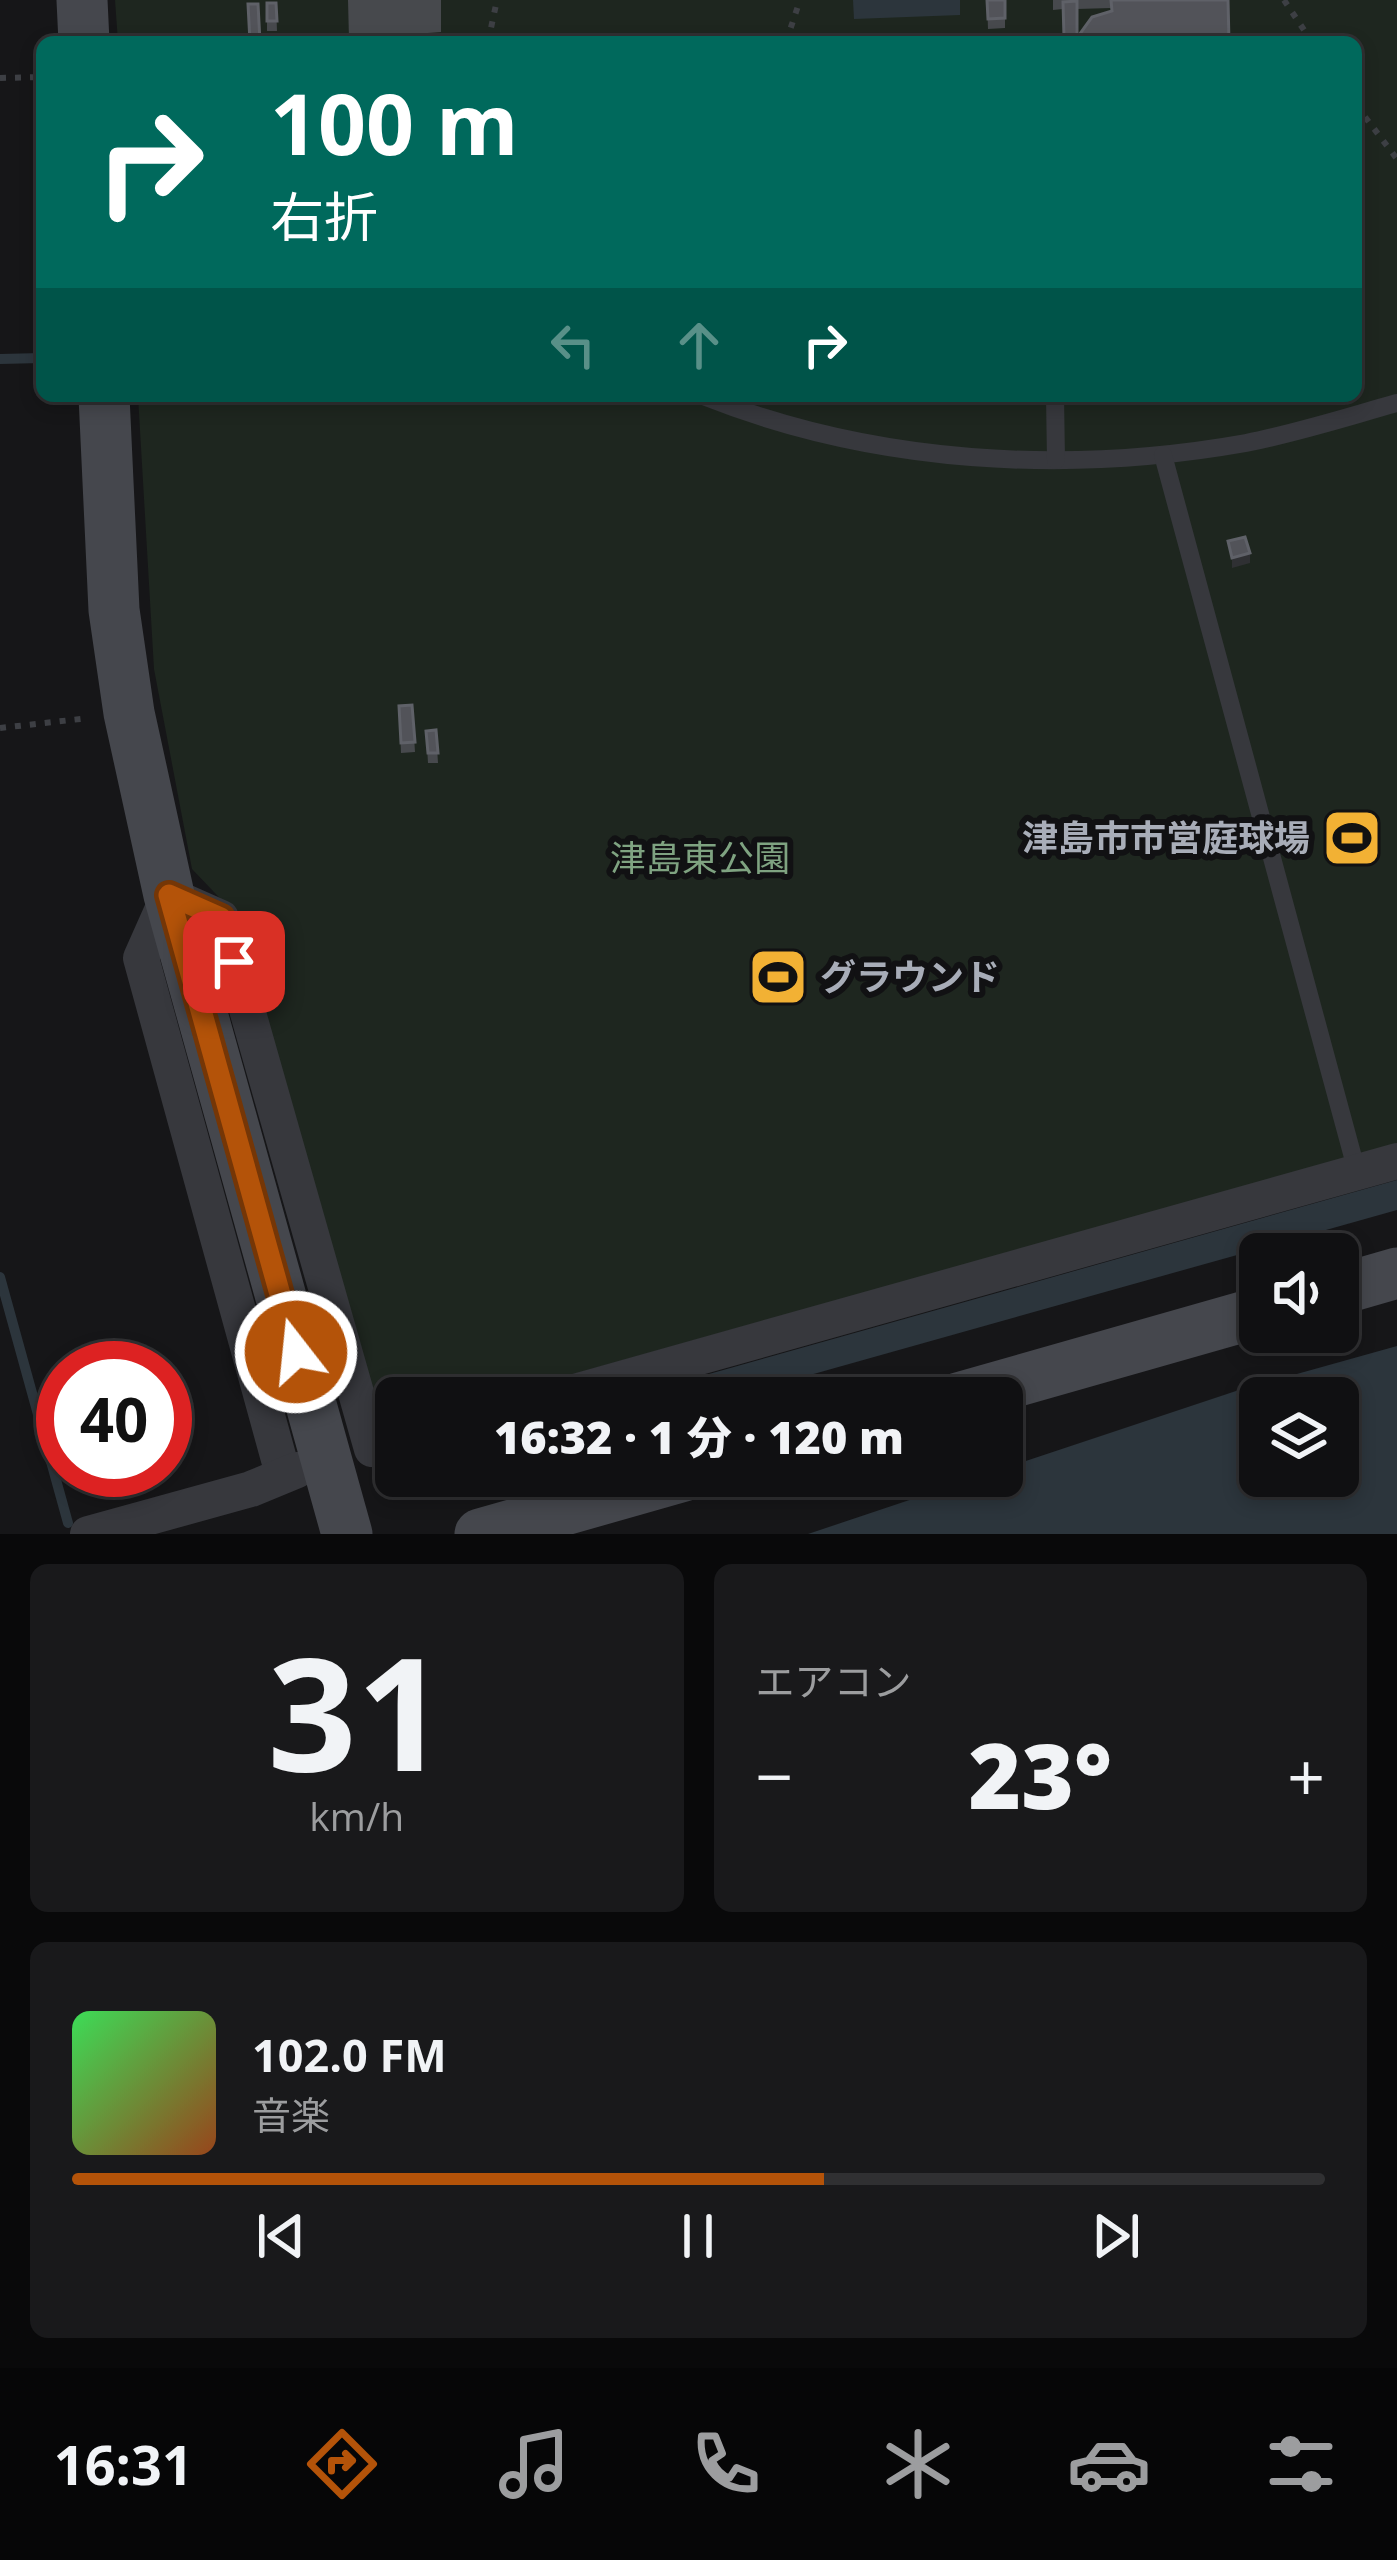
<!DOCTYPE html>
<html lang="ja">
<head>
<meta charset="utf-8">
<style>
  :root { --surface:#101012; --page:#19191b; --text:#f1f3f6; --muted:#9c9d9f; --line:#303032; --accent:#b45309 }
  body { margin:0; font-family:"Open Sans","Noto Sans JP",sans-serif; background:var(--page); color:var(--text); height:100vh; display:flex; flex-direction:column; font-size:45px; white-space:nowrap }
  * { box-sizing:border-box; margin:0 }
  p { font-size:39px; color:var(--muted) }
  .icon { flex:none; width:66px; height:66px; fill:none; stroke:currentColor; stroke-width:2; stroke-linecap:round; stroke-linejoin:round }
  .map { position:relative; height:1534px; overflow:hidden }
  .sheet { display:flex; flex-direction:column; gap:30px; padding:30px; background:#09090a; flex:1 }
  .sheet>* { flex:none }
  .hud { position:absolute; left:36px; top:36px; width:1326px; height:366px; border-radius:18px; box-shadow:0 6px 18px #0003,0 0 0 3px var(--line); background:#00695c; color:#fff; overflow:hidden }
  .buttons { position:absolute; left:1239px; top:1233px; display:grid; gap:24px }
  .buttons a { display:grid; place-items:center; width:120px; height:120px; border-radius:18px; background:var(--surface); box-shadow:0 6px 18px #0003,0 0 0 3px var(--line); font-size:60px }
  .speed { position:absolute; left:36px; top:1341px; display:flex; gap:24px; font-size:60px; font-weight:700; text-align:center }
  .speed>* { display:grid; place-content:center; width:156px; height:156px; border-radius:50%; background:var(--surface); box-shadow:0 6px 18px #0003,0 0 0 3px var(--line); line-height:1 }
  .speed .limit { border:18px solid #d22; background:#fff; color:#111 }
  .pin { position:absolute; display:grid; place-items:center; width:102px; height:102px; color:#fff; margin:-51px; border-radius:24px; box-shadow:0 6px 18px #0006 }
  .me { position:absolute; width:132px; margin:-66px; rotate:344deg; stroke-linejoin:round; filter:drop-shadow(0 0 9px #0008) }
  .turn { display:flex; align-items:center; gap:42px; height:252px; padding:0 36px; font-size:54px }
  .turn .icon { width:156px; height:156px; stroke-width:2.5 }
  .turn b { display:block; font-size:84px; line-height:102px }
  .lanes { display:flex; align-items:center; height:114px; padding:0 36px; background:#0003; justify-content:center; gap:60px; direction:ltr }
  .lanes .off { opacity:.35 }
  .big { font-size:90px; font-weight:800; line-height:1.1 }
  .sheet .widget { flex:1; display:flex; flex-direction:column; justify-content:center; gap:18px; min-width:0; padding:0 42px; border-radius:18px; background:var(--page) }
  .sheet .dial { align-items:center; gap:0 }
  .dial b { font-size:156px; line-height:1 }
  .song { display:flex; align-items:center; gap:36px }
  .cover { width:144px; height:144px; border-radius:18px; background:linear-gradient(135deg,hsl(130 70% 55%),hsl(20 70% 35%)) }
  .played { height:12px; border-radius:6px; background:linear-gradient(90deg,var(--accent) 60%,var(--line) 60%) }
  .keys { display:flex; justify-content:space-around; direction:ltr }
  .heat { display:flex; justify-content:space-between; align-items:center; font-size:66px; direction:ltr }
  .sheet .tiles { flex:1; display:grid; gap:30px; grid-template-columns:1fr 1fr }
  .widget:last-child { grid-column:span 2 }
  .trip { position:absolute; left:375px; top:1377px; width:648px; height:120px; border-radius:18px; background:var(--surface); box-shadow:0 6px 18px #0003,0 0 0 3px var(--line); font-weight:800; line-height:120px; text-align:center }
  .tab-bar { display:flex; height:192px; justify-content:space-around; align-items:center; background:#060607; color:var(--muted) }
  .tab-bar .icon { width:84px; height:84px }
  .tab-bar .active { color:var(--accent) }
  .tab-bar b { font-size:54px; color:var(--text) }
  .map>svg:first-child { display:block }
</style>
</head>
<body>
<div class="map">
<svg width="1397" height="1534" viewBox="0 0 1397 1534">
  <rect width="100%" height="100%" fill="#161618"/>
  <!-- green -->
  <polygon fill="#1e261f" points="115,0 1397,0 1397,1144 487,1398 396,1398 396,1423 376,1427 235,914 192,869 154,669 138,396 1356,396 1356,42 118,42"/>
  <!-- water -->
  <g fill="#2c353c" fill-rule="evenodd">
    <polygon points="853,0 960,0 960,15 854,19"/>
    <polygon points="1397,1180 1397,1210 728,1398 624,1398"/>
    <path d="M1397,1346V1534H808L981,1476H1002V1469L1236,1391ZM1260,1398H1338V1476H1260Z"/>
  </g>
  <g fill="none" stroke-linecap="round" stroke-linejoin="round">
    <!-- stream -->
    <g stroke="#2c353c" stroke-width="10">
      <polyline points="0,359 42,358"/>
      <polyline points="0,1277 68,1523"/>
    </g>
    <!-- path -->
    <g stroke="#3d3f44" stroke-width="6" stroke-dasharray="6 9" stroke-linecap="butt">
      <polyline points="1284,0 1312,42"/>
      <polyline points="488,42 497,0"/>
      <polyline points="786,42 800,0"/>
      <polyline points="0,78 42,77"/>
      <polyline points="1356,105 1397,159"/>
      <polyline points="0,728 89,718"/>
    </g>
    <!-- lane -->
    <g stroke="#37383d" stroke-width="18">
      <path d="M703,396C874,464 1066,475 1246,443C1297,433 1347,417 1397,403"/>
      <polyline points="1055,396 1056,460"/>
      <polyline points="1163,455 1357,1172"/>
    </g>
    <!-- street -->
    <g stroke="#37383d" stroke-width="36">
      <polyline points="553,1398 1397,1161"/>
      <polyline points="283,1474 141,958 169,895 221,918 372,1449"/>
      <polyline points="88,1534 251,1489 297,1470"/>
    </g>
    <!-- secondary -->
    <g stroke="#45474d" stroke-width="51">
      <polyline points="82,0 84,42"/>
      <polyline points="104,396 114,610 129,713 169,895 347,1534"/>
      <polyline points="1338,1290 1397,1273"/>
      <polyline points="958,1398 1260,1312"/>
      <polyline points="480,1534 684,1476"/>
    </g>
  </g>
  <!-- wall -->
  <g fill="#47494d" fill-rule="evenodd">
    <polygon points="348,0 441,0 441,32 349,39"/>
    <polygon points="987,0 1005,0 1005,28 988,29"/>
    <path d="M1053,0H1228L1229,42H1064L1063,9L1053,10ZM1111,8V11L1077,37V9Z"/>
    <polygon points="267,3 276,3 277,31 267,31"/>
    <polygon points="412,705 415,752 401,753 399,706"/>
    <polygon points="436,730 438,763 428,763 426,731"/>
  </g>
  <!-- shaded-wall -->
  <polygon fill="#2f3033" points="1250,553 1250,563 1232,568 1232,558"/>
  <!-- building -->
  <g fill="#525359" stroke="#5f6168" stroke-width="3">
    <polygon points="987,0 1005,0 1005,18 988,19"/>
    <polygon points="1111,0 1228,0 1229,42 1074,42 1092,17 1112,11"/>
    <polygon points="1077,1 1077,37 1064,37 1063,2"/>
    <polygon points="267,3 276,3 277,21 267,21"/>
    <polygon points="248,4 258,4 260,42 250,42"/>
    <polygon points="1245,537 1250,553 1232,558 1228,541"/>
    <polygon points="412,705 415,742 401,743 399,706"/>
    <polygon points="436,730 438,753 428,753 426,731"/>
  </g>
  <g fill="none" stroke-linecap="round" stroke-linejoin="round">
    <defs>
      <polyline id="route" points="234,962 221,918 169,895 296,1352"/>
    </defs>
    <!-- route casing -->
    <use href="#route" stroke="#753606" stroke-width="30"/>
    <!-- route -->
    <use href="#route" stroke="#b45309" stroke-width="21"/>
  </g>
  <!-- icons -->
  <defs>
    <symbol id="stadium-square" viewBox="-11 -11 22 22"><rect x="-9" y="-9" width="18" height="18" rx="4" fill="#f2b134" stroke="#111113"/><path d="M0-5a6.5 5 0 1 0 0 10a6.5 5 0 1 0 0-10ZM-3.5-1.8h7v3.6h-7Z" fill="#111"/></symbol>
  </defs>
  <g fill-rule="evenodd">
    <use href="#stadium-square" x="1319" y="805" width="66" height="66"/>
    <use href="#stadium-square" x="745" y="944" width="66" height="66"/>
  </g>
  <g text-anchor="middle" stroke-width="12" stroke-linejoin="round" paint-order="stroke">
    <!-- poi labels -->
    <g font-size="36" font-weight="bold" fill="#a8adb8" stroke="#111113" text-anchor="end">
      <text x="1310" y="851">津島市市営庭球場</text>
      <text x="820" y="990" text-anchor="start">グラウンド</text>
    </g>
    <!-- park labels -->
    <g font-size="36" fill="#7fa381" stroke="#111113">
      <text x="700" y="871">津島東公園</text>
    </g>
  </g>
</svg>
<div class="buttons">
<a><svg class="icon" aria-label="sound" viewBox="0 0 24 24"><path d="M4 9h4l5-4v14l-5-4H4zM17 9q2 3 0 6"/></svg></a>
<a><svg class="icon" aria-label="layers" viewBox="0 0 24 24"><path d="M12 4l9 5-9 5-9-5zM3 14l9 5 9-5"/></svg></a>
</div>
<div class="speed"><div class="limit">40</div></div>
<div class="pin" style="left:234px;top:962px;background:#d93025"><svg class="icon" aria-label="arrive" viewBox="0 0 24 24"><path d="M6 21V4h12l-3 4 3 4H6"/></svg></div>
<svg class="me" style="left:296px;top:1352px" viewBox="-20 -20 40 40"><circle r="17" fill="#b45309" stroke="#fff" stroke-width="3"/><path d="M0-11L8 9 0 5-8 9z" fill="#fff"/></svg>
<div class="trip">16:32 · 1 分 · 120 m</div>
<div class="hud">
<div class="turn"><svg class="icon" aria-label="right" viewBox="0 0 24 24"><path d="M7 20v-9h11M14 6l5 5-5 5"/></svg><div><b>100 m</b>右折</div></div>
<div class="lanes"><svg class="icon off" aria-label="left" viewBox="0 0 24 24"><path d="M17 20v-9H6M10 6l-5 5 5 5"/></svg><svg class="icon off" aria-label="ahead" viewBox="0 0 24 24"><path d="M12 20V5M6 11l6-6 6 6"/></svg><svg class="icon" aria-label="right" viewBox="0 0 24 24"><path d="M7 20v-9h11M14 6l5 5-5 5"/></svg></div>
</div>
</div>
<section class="sheet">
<div class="tiles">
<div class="widget dial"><b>31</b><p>km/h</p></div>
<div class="widget"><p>エアコン</p>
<div class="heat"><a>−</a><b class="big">23°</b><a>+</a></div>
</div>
<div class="widget">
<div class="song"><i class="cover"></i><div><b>102.0 FM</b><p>音楽</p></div></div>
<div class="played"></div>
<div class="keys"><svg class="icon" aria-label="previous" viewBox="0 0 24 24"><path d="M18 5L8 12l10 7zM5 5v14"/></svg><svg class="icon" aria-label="pause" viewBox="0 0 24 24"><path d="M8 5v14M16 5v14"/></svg><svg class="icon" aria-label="next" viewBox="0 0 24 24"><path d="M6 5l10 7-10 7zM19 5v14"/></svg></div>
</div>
</div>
</section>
<nav class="tab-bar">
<b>16:31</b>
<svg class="icon active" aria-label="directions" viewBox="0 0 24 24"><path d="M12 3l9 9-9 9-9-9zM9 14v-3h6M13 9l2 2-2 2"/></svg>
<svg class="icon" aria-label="music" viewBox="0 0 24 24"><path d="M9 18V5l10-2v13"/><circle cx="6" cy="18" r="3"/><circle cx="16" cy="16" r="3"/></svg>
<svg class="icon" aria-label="phone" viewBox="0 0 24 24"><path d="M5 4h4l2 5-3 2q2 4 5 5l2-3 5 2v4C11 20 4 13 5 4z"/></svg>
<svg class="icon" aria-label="climate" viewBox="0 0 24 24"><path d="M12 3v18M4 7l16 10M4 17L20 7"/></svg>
<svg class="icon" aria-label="car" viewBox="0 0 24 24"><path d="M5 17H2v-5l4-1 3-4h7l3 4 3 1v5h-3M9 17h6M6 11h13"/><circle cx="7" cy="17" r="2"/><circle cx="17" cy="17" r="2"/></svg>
<svg class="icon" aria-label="filters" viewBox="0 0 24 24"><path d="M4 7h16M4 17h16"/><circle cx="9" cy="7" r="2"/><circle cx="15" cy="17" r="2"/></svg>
</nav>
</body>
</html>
